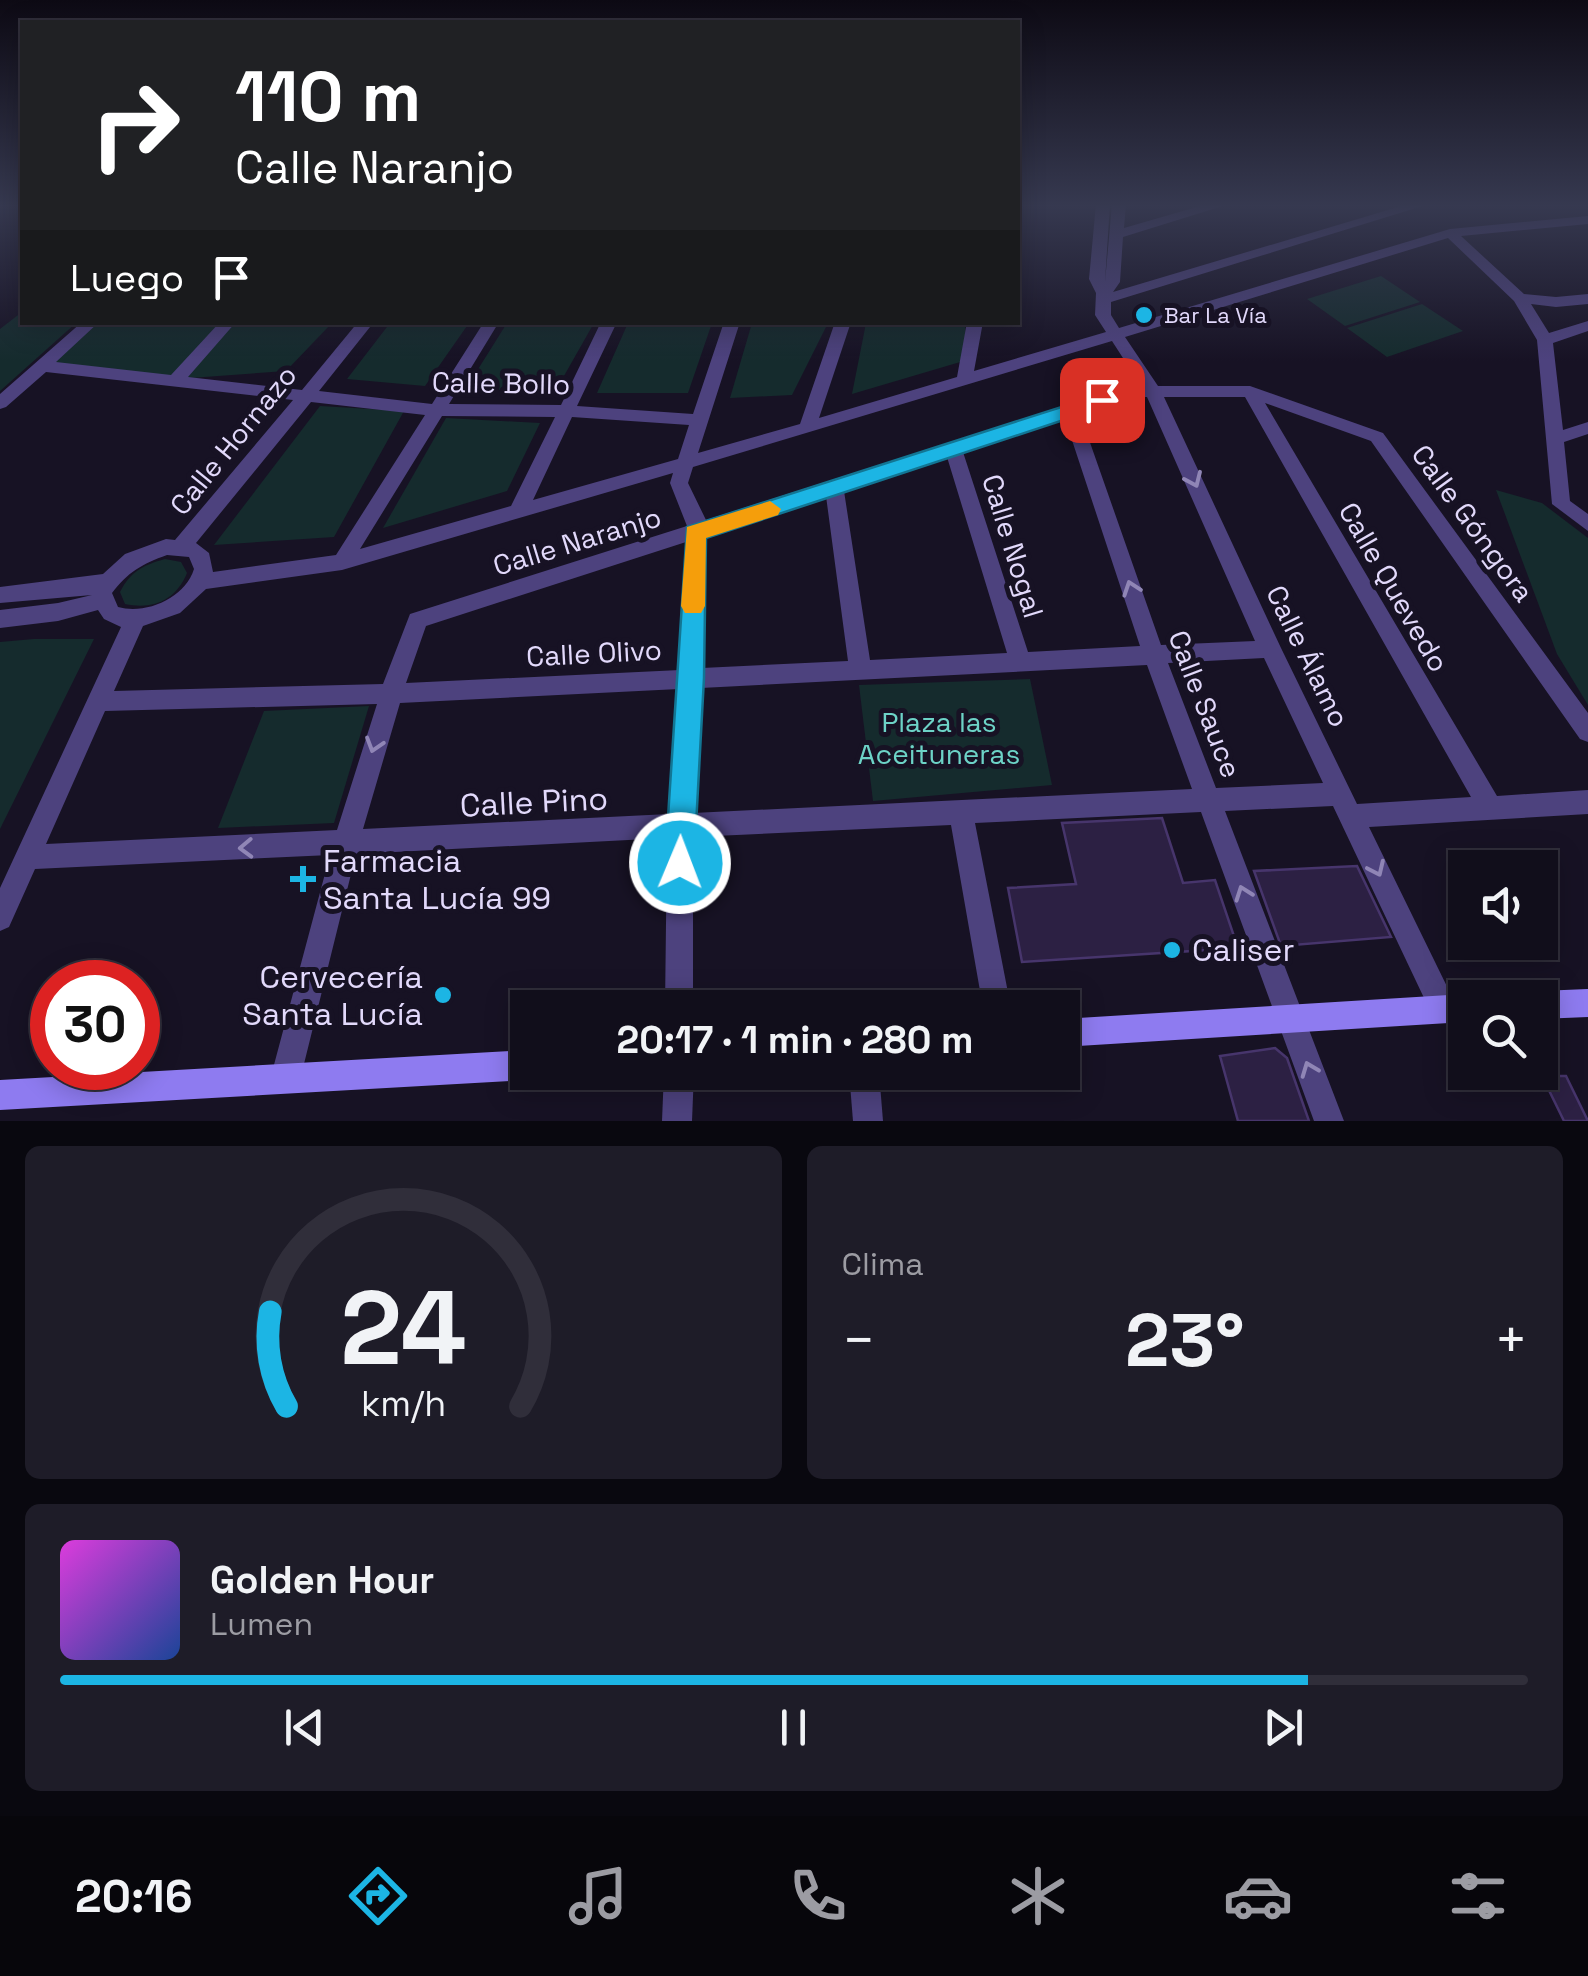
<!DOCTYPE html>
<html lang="es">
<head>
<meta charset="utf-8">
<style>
  :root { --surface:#110e1b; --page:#1e1c28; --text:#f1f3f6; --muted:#9c9ca3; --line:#302e3a; --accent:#1cb5e4 }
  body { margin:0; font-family:"Space Grotesk",sans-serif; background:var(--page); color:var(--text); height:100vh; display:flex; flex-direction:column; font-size:38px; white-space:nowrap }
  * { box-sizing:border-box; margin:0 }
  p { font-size:32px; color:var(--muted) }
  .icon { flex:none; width:55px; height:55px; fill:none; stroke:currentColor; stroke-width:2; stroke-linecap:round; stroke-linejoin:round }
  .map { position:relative; height:1121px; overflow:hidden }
  .panel { display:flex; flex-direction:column; gap:25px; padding:25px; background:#09080f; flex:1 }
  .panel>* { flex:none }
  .top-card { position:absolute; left:20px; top:20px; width:1000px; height:305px; border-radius:0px; box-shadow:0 5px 25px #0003,0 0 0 2px var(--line); background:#202124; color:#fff; overflow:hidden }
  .tools { position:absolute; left:1448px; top:850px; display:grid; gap:20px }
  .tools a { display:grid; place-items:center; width:110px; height:110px; border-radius:0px; background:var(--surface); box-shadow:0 5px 25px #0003,0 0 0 2px var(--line); font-size:50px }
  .speed { position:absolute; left:30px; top:960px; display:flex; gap:20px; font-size:50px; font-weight:700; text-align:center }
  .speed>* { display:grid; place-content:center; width:130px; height:130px; border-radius:50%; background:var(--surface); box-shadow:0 5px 25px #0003,0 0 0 2px var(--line); line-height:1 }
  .speed .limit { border:15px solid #d22; background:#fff; color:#111 }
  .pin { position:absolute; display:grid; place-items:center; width:85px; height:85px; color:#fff; margin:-42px; border-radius:20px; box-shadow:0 5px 15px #0006 }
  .me { position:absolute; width:110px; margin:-55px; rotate:1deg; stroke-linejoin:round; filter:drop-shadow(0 0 8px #0008) }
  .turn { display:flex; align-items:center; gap:35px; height:210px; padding:0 50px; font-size:45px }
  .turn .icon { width:130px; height:130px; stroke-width:2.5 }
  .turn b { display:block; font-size:70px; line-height:85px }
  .then { display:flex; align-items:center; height:95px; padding:0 50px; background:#0003; gap:20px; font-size:38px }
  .big { font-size:75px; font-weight:700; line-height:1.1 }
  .panel .card { flex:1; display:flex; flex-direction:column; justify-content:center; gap:15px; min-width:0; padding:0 35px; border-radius:15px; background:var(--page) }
  .panel .dial { align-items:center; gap:0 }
  .dial svg { height:260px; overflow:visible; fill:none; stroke:var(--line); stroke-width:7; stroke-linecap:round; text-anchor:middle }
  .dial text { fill:var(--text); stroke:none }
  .song { display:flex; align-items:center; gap:30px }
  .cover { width:120px; height:120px; border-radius:15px; background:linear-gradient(135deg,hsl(300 70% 55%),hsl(220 70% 35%)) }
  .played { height:10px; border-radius:5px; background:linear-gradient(90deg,var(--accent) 85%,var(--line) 85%) }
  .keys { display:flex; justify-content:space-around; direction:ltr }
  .heat { display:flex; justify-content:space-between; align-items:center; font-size:55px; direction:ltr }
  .panel .tiles { flex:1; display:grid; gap:25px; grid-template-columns:1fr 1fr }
  .card:last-child { grid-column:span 2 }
  .trip { position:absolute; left:510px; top:990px; width:570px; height:100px; border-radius:0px; background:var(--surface); box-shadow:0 5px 25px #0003,0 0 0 2px var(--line); font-weight:700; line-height:100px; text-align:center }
  .tab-bar { display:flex; height:160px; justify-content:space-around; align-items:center; background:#07060b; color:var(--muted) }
  .tab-bar .icon { width:70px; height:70px }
  .tab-bar .current { color:var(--accent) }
  .tab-bar b { font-size:45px; color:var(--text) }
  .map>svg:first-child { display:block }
</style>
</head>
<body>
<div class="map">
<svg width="1588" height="1121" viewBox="0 0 1588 1121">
  <rect width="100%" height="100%" fill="#171224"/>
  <!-- green -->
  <g fill="#152b2d">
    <polygon points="1381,276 1420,302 1345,326 1307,299"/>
    <polygon points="1422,304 1463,331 1387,357 1347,328"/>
    <polygon points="22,312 22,322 76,323 0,391 0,329"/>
    <polygon points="92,323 332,323 286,371 177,379 41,366"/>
    <polygon points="390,323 390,322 469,323 425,386 347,379"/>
    <polygon points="507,323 507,322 594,323 556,390 465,390"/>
    <polygon points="628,323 712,323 688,393 597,393"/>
    <polygon points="752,323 828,323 792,395 730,398"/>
    <polygon points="866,323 965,323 967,360 852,394"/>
    <polygon points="320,406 404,411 334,537 214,545"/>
    <polygon points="446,418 540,423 507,491 383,528"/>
    <polygon points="1496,490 1542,503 1588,538 1588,705 1557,654"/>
    <path d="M165,559L181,562L187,573C176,600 153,610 125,604L120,592C130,572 143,565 165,559Z"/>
    <polygon points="34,639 94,639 0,829 0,642"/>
    <polygon points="1030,679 1052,785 873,801 859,685"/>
    <polygon points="369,706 334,823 218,828 264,711"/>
  </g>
  <!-- building -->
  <g fill="#2c2043" stroke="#47356c" stroke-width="2.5">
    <polygon points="1162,818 1183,883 1215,880 1238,948 1022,962 1008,888 1076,884 1062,823"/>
    <polygon points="1357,866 1391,937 1281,946 1254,871"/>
    <polygon points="1275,1048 1287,1058 1309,1121 1238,1121 1220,1056"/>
    <polygon points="1542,1076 1566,1076 1588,1121 1564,1121"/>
  </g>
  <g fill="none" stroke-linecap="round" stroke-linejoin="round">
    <!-- street -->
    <g fill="#4d427e" fill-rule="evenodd">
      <path d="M1096,204H1110L1105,282L1112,204H1126L1124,228L1207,204H1229L1123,237L1120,282L1113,292L1408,204H1429L1111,302V315L1119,328L1450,229L1588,216V224L1461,236L1524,294L1556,297L1588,294V304L1556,307L1531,304L1549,333L1588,321V331L1553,343L1563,430L1588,422V434L1564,442L1570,501L1588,514V531L1552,504L1537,340L1514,301L1448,238L1125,337L1158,386H1250L1383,433L1588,713V742L1580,739L1371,441L1265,403L1497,796L1588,790V814L1369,827L1458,1009L1454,1019L1444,1023L1434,1019L1333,806L1225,811L1344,1121H1314L1201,812L975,823L1011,1008H983L951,825L693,837V1008H665L667,838L356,854L301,1076L296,1086L286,1091L276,1086L271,1076L330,855L35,869L9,927L0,931V888L121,627L104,619L98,610L58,621L0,628V610L58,603L92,595L0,603V587L103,574L125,554L166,539L175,540L293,400L46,372L6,407L0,409V394L82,322H99L56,362L171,375L220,322H236L188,377L302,390L358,322H374L319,391L432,404L484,322H499L449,404L561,405L601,322H617L577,406L693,414L724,322H740L698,453L800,424L835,322H851L819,418L957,377L967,322H983L974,371L1106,332L1095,315L1096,293L1089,279ZM1112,341L1141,386L1064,406L706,520L688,483L693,467ZM1135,397H1147L1255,641L1161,645L1080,414ZM1164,397H1245L1471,797L1357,804L1281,648ZM311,402L425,415L336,555L213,572L209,553L196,543ZM442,416L555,417L511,506L360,549ZM572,417L689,425L678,459L533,500ZM1065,419L1140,646L1028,652L963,452ZM947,457L1007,653L870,660L844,491ZM673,473L670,483L687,526L410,614L383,684L114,691L143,626L180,613L206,589L342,570ZM826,496L848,661L702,668L706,535ZM686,542L680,670L406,683L426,626ZM167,555L189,557L194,569C185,598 146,615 118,607L112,593C128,572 142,564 167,555ZM1264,658L1323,783L1216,788L1168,663ZM1147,665L1192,789L693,813L701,688ZM679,689L669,814L363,829L400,703ZM377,704L337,830L46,844L105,711Z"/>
      <polygon points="664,1072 694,1072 692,1121 662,1121"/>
      <polygon points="849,1072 879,1072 883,1121 853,1121"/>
    </g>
    <!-- secondary -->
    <g fill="#8e7bf0" fill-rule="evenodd">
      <polygon points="1588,989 1588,1017 1540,1019 1540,998 1529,998 1540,991"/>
      <polygon points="1465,994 1474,998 1465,998 1465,1022 1062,1047 1062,1019"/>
      <polygon points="528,1050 528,1072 540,1072 528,1080 0,1110 0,1080"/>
    </g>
  </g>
  <!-- one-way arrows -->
  <defs><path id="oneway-chevron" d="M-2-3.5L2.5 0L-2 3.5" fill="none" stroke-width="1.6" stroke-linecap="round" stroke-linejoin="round" transform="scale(2.5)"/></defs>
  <g stroke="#9086b6">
    <use href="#oneway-chevron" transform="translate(1194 480) rotate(66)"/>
    <use href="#oneway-chevron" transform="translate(1131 588) rotate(-109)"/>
    <use href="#oneway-chevron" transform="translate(374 745) rotate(107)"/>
    <use href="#oneway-chevron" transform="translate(246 848) rotate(178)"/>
    <use href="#oneway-chevron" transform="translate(1377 869) rotate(65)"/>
    <use href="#oneway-chevron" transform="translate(1243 893) rotate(-110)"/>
    <use href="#oneway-chevron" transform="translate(1309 1069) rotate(-111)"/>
  </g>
  <!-- sky -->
  <linearGradient id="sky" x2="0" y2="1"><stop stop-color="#0d0a14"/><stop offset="0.57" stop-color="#363950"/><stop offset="1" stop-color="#363950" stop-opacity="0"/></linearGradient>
  <rect width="1588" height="361" fill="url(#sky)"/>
  <!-- route -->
  <polygon fill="#1cb5e4" stroke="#127694" stroke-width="2.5" points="1102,394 1112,400 1109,405 706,538 704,678 694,863 690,874 680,878 669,874 665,863 687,527"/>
  <!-- slow -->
  <polygon fill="#f59e0b" points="770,501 781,509 778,515 706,538 705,606 701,613 685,613 681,606 687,527"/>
  <!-- markers -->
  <g fill="#1cb5e4" stroke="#171224" stroke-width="4">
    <circle cx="1144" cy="315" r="10"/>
    <path d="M298 864h10v10h10v10h-10v10h-10v-10h-10v-10h10z"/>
    <circle cx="1172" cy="950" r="10"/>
    <circle cx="443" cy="995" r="10"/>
  </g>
  <g text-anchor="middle" stroke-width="10" stroke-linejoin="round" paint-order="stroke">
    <!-- far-poi labels -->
    <g font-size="22" fill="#e2d9fb" stroke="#171224" text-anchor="start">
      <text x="1164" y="323">Bar La Vía</text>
    </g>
    <!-- street labels -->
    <g font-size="28" fill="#e2d9fb" stroke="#171224">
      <text transform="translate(501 383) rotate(1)" y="10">Calle Bollo</text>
      <text transform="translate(233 440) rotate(-51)" y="10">Calle Hornazo</text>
      <text transform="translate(1473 523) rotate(54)" y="10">Calle Góngora</text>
      <text transform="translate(577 541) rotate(-17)" y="10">Calle Naranjo</text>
      <text transform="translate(1013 546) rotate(73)" y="10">Calle Nogal</text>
      <text transform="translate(1394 587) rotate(60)" y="10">Calle Quevedo</text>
      <text transform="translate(594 653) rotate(-3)" y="10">Calle Olivo</text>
      <text transform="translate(1308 656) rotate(64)" y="10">Calle Álamo</text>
      <text transform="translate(1205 704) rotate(69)" y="10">Calle Sauce</text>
    </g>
    <!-- park labels -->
    <g font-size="28" fill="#6dd3c7" stroke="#171224">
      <text x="939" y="732">Plaza las<tspan x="939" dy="32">Aceituneras</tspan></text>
    </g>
    <!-- near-street labels -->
    <g font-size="32" fill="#e2d9fb" stroke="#171224">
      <text transform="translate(534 802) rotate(-3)" y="11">Calle Pino</text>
    </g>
    <!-- near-poi labels -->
    <g font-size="32" fill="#e2d9fb" stroke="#171224" text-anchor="start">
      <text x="323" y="872">Farmacia<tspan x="323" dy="37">Santa Lucía 99</tspan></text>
      <text x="1192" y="961">Caliser</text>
      <text x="423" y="988" text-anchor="end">Cervecería<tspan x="423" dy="37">Santa Lucía</tspan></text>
    </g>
  </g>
</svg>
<div class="tools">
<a><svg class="icon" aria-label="sound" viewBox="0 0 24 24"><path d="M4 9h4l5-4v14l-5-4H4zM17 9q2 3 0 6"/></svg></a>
<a><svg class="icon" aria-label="search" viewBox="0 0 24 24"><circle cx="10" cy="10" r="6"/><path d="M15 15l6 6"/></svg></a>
</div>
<div class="speed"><div class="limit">30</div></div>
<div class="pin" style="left:1102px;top:400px;background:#d93025"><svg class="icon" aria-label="arrive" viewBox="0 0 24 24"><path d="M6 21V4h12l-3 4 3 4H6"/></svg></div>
<svg class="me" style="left:680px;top:863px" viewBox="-20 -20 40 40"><circle r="17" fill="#1cb5e4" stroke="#fff" stroke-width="3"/><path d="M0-11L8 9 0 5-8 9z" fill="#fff"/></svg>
<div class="trip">20:17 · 1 min · 280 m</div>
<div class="top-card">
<div class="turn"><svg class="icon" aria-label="right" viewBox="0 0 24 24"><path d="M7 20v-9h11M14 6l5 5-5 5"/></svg><div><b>110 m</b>Calle Naranjo</div></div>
<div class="then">Luego<svg class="icon" aria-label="arrive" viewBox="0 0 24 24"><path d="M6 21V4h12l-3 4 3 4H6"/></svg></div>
</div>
</div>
<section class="panel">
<div class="tiles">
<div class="card dial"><svg viewBox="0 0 100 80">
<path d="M14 69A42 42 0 1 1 86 69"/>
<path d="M14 69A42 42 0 0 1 9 40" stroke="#1cb5e4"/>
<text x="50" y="56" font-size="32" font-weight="700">24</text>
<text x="50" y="72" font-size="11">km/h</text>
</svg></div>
<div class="card"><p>Clima</p>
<div class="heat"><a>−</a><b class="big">23°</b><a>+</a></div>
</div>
<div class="card">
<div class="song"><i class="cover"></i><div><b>Golden Hour</b><p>Lumen</p></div></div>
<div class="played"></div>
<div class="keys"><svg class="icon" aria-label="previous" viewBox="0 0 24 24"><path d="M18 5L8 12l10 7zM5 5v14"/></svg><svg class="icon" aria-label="pause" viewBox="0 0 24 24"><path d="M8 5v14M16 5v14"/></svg><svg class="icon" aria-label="next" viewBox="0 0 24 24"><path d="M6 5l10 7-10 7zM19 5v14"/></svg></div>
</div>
</div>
</section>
<nav class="tab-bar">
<b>20:16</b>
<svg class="icon current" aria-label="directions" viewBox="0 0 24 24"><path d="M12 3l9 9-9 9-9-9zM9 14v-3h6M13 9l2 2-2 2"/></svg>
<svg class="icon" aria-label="music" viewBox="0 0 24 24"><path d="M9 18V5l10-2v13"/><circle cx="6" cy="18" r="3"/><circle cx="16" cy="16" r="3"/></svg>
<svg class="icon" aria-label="phone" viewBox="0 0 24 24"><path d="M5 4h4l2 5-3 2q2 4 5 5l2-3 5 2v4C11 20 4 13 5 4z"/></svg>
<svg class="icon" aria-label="climate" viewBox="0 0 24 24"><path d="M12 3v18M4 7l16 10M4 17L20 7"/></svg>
<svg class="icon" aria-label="car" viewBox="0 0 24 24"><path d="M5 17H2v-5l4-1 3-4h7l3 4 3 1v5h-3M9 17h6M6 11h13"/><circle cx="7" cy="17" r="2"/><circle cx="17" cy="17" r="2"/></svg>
<svg class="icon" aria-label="filters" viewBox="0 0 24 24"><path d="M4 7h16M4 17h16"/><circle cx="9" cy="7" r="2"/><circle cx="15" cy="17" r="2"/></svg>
</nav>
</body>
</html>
